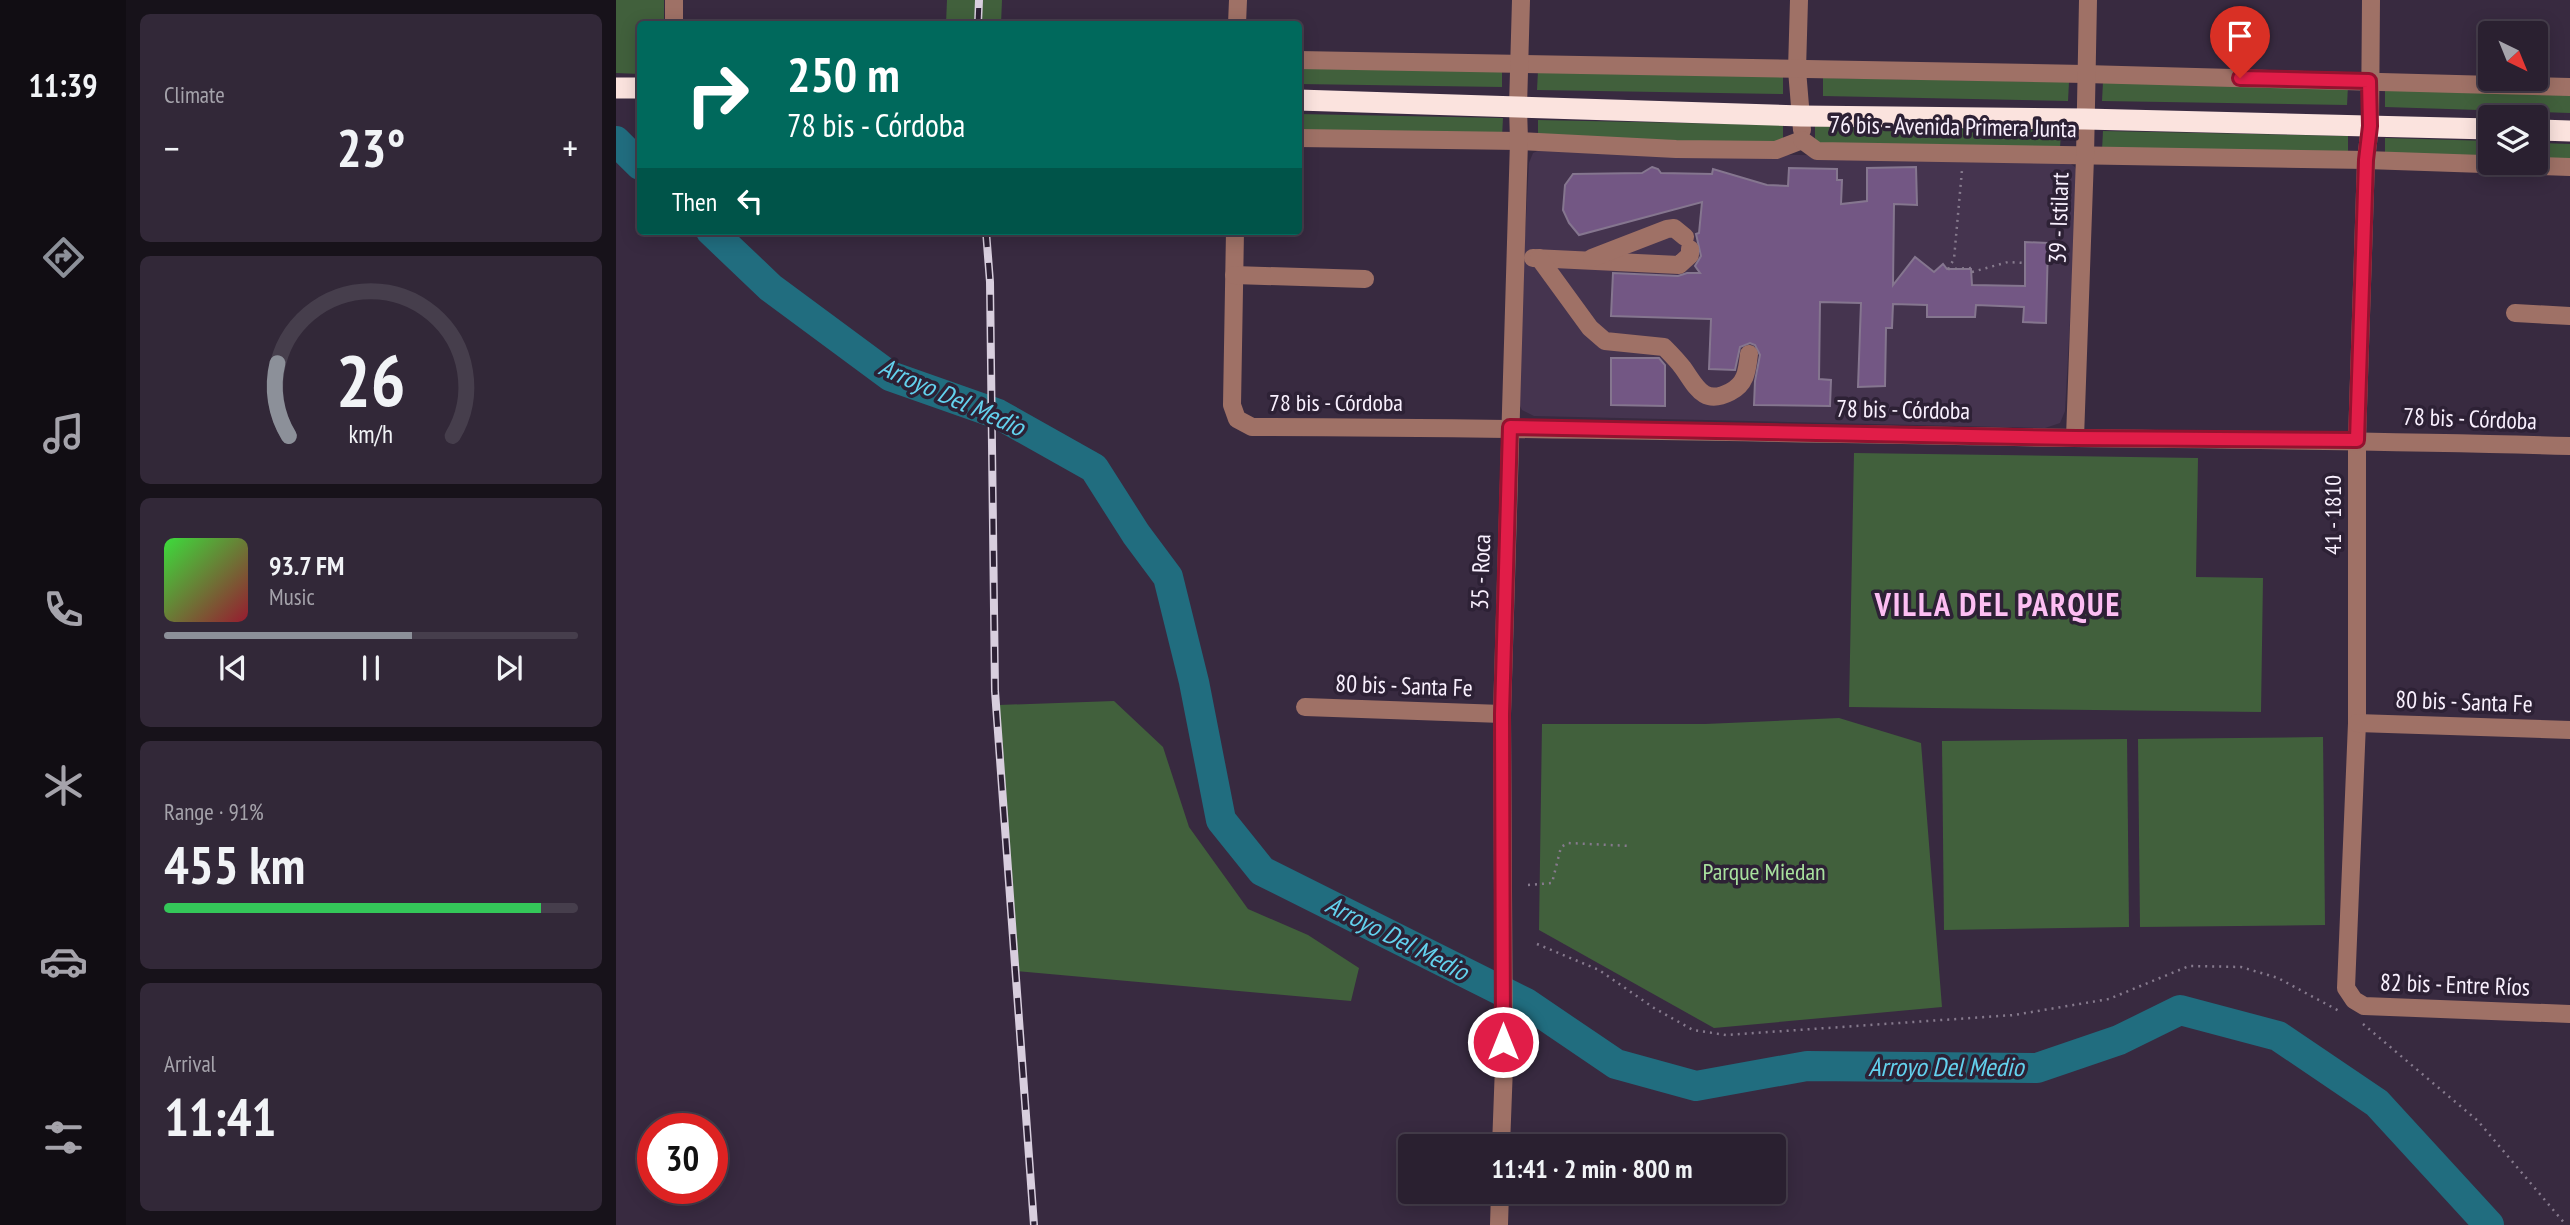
<!DOCTYPE html>
<html lang="en">
<head>
<meta charset="utf-8">
<style>
  :root { --surface:#2a2030; --page:#322838; --text:#f1f3f6; --muted:#a5a3ab; --line:#463e4c; --accent:#8c9099 }
  body { margin:0; font-family:"PT Sans Narrow",sans-serif; background:var(--page); color:var(--text); height:100vh; display:flex; flex-direction:column; font-size:26px; white-space:nowrap }
  * { box-sizing:border-box; margin:0 }
  p { font-size:23px; color:var(--muted) }
  .icon { flex:none; width:38px; height:38px; fill:none; stroke:currentColor; stroke-width:2; stroke-linecap:round; stroke-linejoin:round }
  .map { position:relative; flex:1; overflow:hidden }
  .details { display:flex; flex-direction:column; gap:14px; padding:14px; background:#17121a; width:490px }
  .details>* { flex:none }
  .banner { position:absolute; left:21px; top:21px; width:665px; height:214px; border-radius:7px; box-shadow:0 4px 18px #0003,0 0 0 2px var(--line); background:#00695c; color:#fff; overflow:hidden }
  .needle { width:46px; rotate:137deg }
  .fabs { position:absolute; left:1862px; top:21px; display:grid; gap:14px }
  .fabs a { display:grid; place-items:center; width:70px; height:70px; border-radius:7px; background:var(--surface); box-shadow:0 4px 18px #0003,0 0 0 2px var(--line); font-size:35px }
  .speed { position:absolute; left:21px; top:1113px; display:flex; gap:14px; font-size:35px; font-weight:700; text-align:center }
  .speed>* { display:grid; place-content:center; width:91px; height:91px; border-radius:50%; background:var(--surface); box-shadow:0 4px 18px #0003,0 0 0 2px var(--line); line-height:1 }
  .speed .limit { border:10px solid #d22; background:#fff; color:#111 }
  .pin { position:absolute; display:grid; place-items:center; width:60px; height:60px; color:#fff; margin:-72px -30px; border-radius:50% 50% 50% 0; rotate:-45deg; box-shadow:0 0 7px #0007 }
  .pin .icon { rotate:45deg }
  .me { position:absolute; width:77px; margin:-38px; rotate:0deg; stroke-linejoin:round; filter:drop-shadow(0 0 5px #0008) }
  .turn { display:flex; align-items:center; gap:24px; height:147px; padding:0 35px; font-size:32px }
  .turn .icon { width:91px; height:91px; stroke-width:2.5 }
  .turn b { display:block; font-size:49px; line-height:60px }
  .then { display:flex; align-items:center; height:66px; padding:0 35px; background:#0003; gap:14px; font-size:26px }
  .big { font-size:52px; font-weight:800; line-height:1.1 }
  .details .card { flex:1; display:flex; flex-direction:column; justify-content:center; gap:10px; min-width:0; padding:0 24px; border-radius:10px; background:var(--page) }
  .details .dial { align-items:center; gap:0 }
  .dial svg { height:182px; overflow:visible; fill:none; stroke:var(--line); stroke-width:7; stroke-linecap:round; text-anchor:middle }
  .dial text { fill:var(--text); stroke:none }
  .song { display:flex; align-items:center; gap:21px }
  .cover { width:84px; height:84px; border-radius:10px; background:linear-gradient(135deg,hsl(120 70% 55%),hsl(350 70% 35%)) }
  .played { height:7px; border-radius:4px; background:linear-gradient(90deg,var(--accent) 60%,var(--line) 60%) }
  .keys { display:flex; justify-content:space-around; direction:ltr }
  .heat { display:flex; justify-content:space-between; align-items:center; font-size:38px; direction:ltr }
  .charge { height:10px; border-radius:5px; background:linear-gradient(90deg,#34c759 91%,var(--line) 0) }
  .trip { position:absolute; left:782px; top:1134px; width:388px; height:70px; border-radius:7px; background:var(--surface); box-shadow:0 4px 18px #0003,0 0 0 2px var(--line); font-weight:800; line-height:70px; text-align:center }
  main { display:flex; flex:1; min-height:0 }
  .tab-bar { display:flex; flex-direction:column; width:126px; justify-content:space-around; align-items:center; background:#110d13; color:var(--muted) }
  .tab-bar .icon { width:49px; height:49px }
  .tab-bar .selected { color:var(--accent) }
  .tab-bar b { font-size:32px; color:var(--text) }
  .map>svg:first-child { display:block }
</style>
</head>
<body>
<main>
<nav class="tab-bar">
<b>11:39</b>
<svg class="icon selected" aria-label="directions" viewBox="0 0 24 24"><path d="M12 3l9 9-9 9-9-9zM9 14v-3h6M13 9l2 2-2 2"/></svg>
<svg class="icon" aria-label="music" viewBox="0 0 24 24"><path d="M9 18V5l10-2v13"/><circle cx="6" cy="18" r="3"/><circle cx="16" cy="16" r="3"/></svg>
<svg class="icon" aria-label="phone" viewBox="0 0 24 24"><path d="M5 4h4l2 5-3 2q2 4 5 5l2-3 5 2v4C11 20 4 13 5 4z"/></svg>
<svg class="icon" aria-label="climate" viewBox="0 0 24 24"><path d="M12 3v18M4 7l16 10M4 17L20 7"/></svg>
<svg class="icon" aria-label="car" viewBox="0 0 24 24"><path d="M5 17H2v-5l4-1 3-4h7l3 4 3 1v5h-3M9 17h6M6 11h13"/><circle cx="7" cy="17" r="2"/><circle cx="17" cy="17" r="2"/></svg>
<svg class="icon" aria-label="filters" viewBox="0 0 24 24"><path d="M4 7h16M4 17h16"/><circle cx="9" cy="7" r="2"/><circle cx="15" cy="17" r="2"/></svg>
</nav>
<section class="details">
<div class="card"><p>Climate</p>
<div class="heat"><a>−</a><b class="big">23°</b><a>+</a></div>
</div>
<div class="card dial"><svg viewBox="0 0 100 80">
<path d="M14 69A42 42 0 1 1 86 69"/>
<path d="M14 69A42 42 0 0 1 9 37" stroke="#8c9099"/>
<text x="50" y="56" font-size="32" font-weight="700">26</text>
<text x="50" y="72" font-size="11">km/h</text>
</svg></div>
<div class="card">
<div class="song"><i class="cover"></i><div><b>93.7 FM</b><p>Music</p></div></div>
<div class="played"></div>
<div class="keys"><svg class="icon" aria-label="previous" viewBox="0 0 24 24"><path d="M18 5L8 12l10 7zM5 5v14"/></svg><svg class="icon" aria-label="pause" viewBox="0 0 24 24"><path d="M8 5v14M16 5v14"/></svg><svg class="icon" aria-label="next" viewBox="0 0 24 24"><path d="M6 5l10 7-10 7zM19 5v14"/></svg></div>
</div>
<div class="card"><p>Range · 91%</p><b class="big">455 km</b><div class="charge"></div></div>
<div class="card"><p>Arrival</p><b class="big">11:41</b></div>
</section>
<div class="map">
<svg width="1954" height="1225" viewBox="0 0 1954 1225">
  <rect width="100%" height="100%" fill="#382a40"/>
  <!-- built -->
  <polygon fill="#45344f" points="926,149 1451,161 1459,167 1462,174 1449,411 1444,423 1429,428 918,416 906,410 900,398 913,163 917,153"/>
  <!-- green -->
  <g fill="#41603c">
    <polygon points="0,0 48,0 48,24 24,24 24,74 0,73"/>
    <polygon points="331,0 386,0 385,24 330,24"/>
    <polygon points="683,65 886,69 886,87 683,84"/>
    <polygon points="922,71 1167,76 1167,94 921,90"/>
    <polygon points="1207,78 1453,82 1452,101 1207,96"/>
    <polygon points="1487,82 1732,86 1731,105 1486,101"/>
    <polygon points="1769,89 1954,94 1954,113 1769,107"/>
    <polygon points="683,114 887,118 886,137 683,133"/>
    <polygon points="922,120 1167,125 1167,143 922,139"/>
    <polygon points="1199,126 1445,130 1444,149 1199,144"/>
    <polygon points="1487,131 1732,136 1732,154 1486,150"/>
    <polygon points="1769,138 1874,141 1874,160 1769,157"/>
    <polygon points="1920,143 1954,144 1954,162 1920,161"/>
    <polygon points="1238,453 1582,458 1580,577 1647,578 1645,712 1233,707"/>
    <polygon points="498,701 547,747 573,827 632,909 692,935 743,968 735,1001 400,971 383,705"/>
    <polygon points="1223,718 1305,743 1326,1007 1098,1028 923,930 926,724 1089,724"/>
    <polygon points="1707,737 1709,925 1524,927 1522,739"/>
    <polygon points="1511,739 1513,927 1328,930 1326,741"/>
  </g>
  <g fill="none" stroke-linecap="round" stroke-linejoin="round">
    <!-- river -->
    <g stroke="#216d7f" stroke-width="30">
      <polyline points="0,141 24,165"/>
      <polyline points="95,231 155,288 274,376 382,414 478,468 520,534 552,577 578,682 605,820 646,871 910,1003 1000,1064 1080,1086 1191,1066 1421,1068 1503,1040 1564,1010 1662,1036 1761,1103 1873,1225"/>
    </g>
  </g>
  <!-- building -->
  <g fill="#735784" stroke="#85768f" stroke-width="2">
    <polygon points="1036,167 1042,169 1045,173 1096,174 1097,169 1151,185 1172,186 1173,168 1221,169 1221,180 1226,180 1225,204 1251,201 1251,168 1300,167 1301,205 1278,204 1277,285 1299,257 1318,272 1327,264 1331,269 1355,269 1356,285 1409,286 1409,242 1432,243 1430,323 1407,322 1408,307 1360,305 1359,317 1311,317 1311,305 1277,304 1276,328 1270,328 1269,386 1242,387 1245,303 1204,302 1203,379 1215,380 1214,406 1138,405 1139,381 1144,355 1139,345 1134,343 1124,347 1119,370 1093,369 1095,319 995,316 997,273 1062,276 1071,273 1084,273 1079,266 1085,256 1080,234 1083,233 1086,202 963,235 953,223 947,210 949,185 957,174 1026,173"/>
    <polygon points="995,358 1043,358 1049,365 1049,406 995,405"/>
  </g>
  <g fill="none" stroke-linecap="round" stroke-linejoin="round">
    <!-- path -->
    <g stroke="#867a8d" stroke-width="2.5" stroke-dasharray="2 5" stroke-linecap="butt">
      <polyline points="1332,269 1338,259 1346,170"/>
      <polyline points="1332,269 1356,268 1356,272 1392,262 1409,263"/>
      <polyline points="912,885 936,883 945,847 952,843 1015,846"/>
      <polyline points="921,944 983,970 1038,1008 1077,1030 1110,1035 1398,1015 1493,999 1573,966 1625,967 1662,978 1725,1012"/>
      <polyline points="1747,1024 1862,1121 1950,1225"/>
    </g>
    <!-- minor -->
    <g stroke="#9f7166" stroke-width="18">
      <polyline points="1183,0 1181,70 1186,130"/>
      <polyline points="1755,0 1754,126 1750,160 1741,440 1741,723 1730,988 1738,1000 1748,1006 1954,1014"/>
      <polyline points="58,24 58,0"/>
      <polyline points="621,24 622,0"/>
      <polyline points="682,60 1469,74 1954,87"/>
      <polyline points="682,138 903,141 1060,149 1160,150 1186,140"/>
      <polyline points="1186,140 1201,151 1750,160 1954,167"/>
      <path d="M619,231L616,405L621,419L636,427C910,427 1183,434 1457,438C1623,440 1788,441 1954,446"/>
      <polyline points="917,258 1063,265 1074,255 1074,249"/>
      <path d="M923,258L974,328L989,341L1048,347C1055,354 1061,360 1067,368C1080,386 1087,406 1114,392C1130,384 1131,371 1133,354"/>
      <polyline points="976,258 1051,229 1058,228 1069,237"/>
      <polyline points="618,275 749,279"/>
      <polyline points="1899,313 1954,316"/>
      <polyline points="1459,438 1469,157 1472,0"/>
      <polyline points="689,707 886,714"/>
      <polyline points="1741,723 1954,730"/>
      <polyline points="885,1146 888,1066 886,714 903,141 902,107 905,0"/>
      <polyline points="883,1225 884,1192"/>
    </g>
    <!-- highway -->
    <g stroke="#fbe3de" stroke-width="21">
      <polyline points="0,88 24,88"/>
      <polyline points="682,100 1185,116 1469,119 1874,129"/>
      <polyline points="1920,130 1954,131"/>
    </g>
    <defs>
      <g id="rail">
        <polyline points="362,24 363,0"/>
        <polyline points="370,231 374,282 379,691 418,1225"/>
      </g>
    </defs>
    <!-- rail casing -->
    <use href="#rail" stroke="#d8cede" stroke-width="8"/>
    <!-- rail -->
    <use href="#rail" stroke="#2d2135" stroke-width="5" stroke-dasharray="16" stroke-linecap="butt"/>
  </g>
  <g fill="none" stroke-linecap="round" stroke-linejoin="round">
    <defs>
      <polyline id="route" points="887,1042 886,714 894,427 1460,438 1741,440 1750,160 1754,126 1753,81 1624,78"/>
    </defs>
    <!-- route casing -->
    <use href="#route" stroke="#92132f" stroke-width="18"/>
    <!-- route -->
    <use href="#route" stroke="#e11d48" stroke-width="12"/>
  </g>
  <g text-anchor="middle" stroke-width="7" stroke-linejoin="round" paint-order="stroke">
    <!-- street labels -->
    <g font-size="24" fill="#f9f0fe" stroke="#2d2135">
      <text transform="translate(1337 127) rotate(1)" y="8">76 bis - Avenida Primera Junta</text>
      <text transform="translate(1443 218) rotate(-88)" y="8">39 - Istilart</text>
      <text x="720" y="411">78 bis - Córdoba</text>
      <text transform="translate(1287 410) rotate(1)" y="8">78 bis - Córdoba</text>
      <text transform="translate(1854 419) rotate(2)" y="8">78 bis - Córdoba</text>
      <text transform="translate(1717 515) rotate(-90)" y="8">41 - 1810</text>
      <text transform="translate(865 572) rotate(-88)" y="8">35 - Roca</text>
      <text transform="translate(788 686) rotate(2)" y="8">80 bis - Santa Fe</text>
      <text transform="translate(1848 702) rotate(2)" y="8">80 bis - Santa Fe</text>
      <text transform="translate(1839 985) rotate(2)" y="8">82 bis - Entre Ríos</text>
    </g>
    <!-- park labels -->
    <g font-size="24" fill="#a8e19e" stroke="#2d2135">
      <text x="1148" y="880">Parque Miedan</text>
    </g>
    <!-- water labels -->
    <g font-size="26" font-style="italic" fill="#63d1ed" stroke="#2d2135">
      <text transform="translate(336 397) rotate(24)" y="9">Arroyo Del Medio</text>
      <text transform="translate(781 938) rotate(27)" y="9">Arroyo Del Medio</text>
      <text x="1330" y="1076">Arroyo Del Medio</text>
    </g>
    <!-- district labels -->
    <g font-size="32" font-weight="bold" letter-spacing="2" fill="#fdbef3" stroke="#2d2135">
      <text x="1382" y="616">VILLA DEL PARQUE</text>
    </g>
  </g>
</svg>
<div class="fabs">
<a><svg class="needle" viewBox="-14 -14 28 28"><path d="M0-13l5 13h-10z" fill="#e53935"/><path d="M0 13l5-13h-10z" fill="#a5a3ab"/></svg></a>
<a><svg class="icon" aria-label="layers" viewBox="0 0 24 24"><path d="M12 4l9 5-9 5-9-5zM3 14l9 5 9-5"/></svg></a>
</div>
<div class="speed"><div class="limit">30</div></div>
<div class="pin" style="left:1624px;top:78px;background:#d93025"><svg class="icon" aria-label="arrive" viewBox="0 0 24 24"><path d="M6 21V4h12l-3 4 3 4H6"/></svg></div>
<svg class="me" style="left:887px;top:1042px" viewBox="-20 -20 40 40"><circle r="17" fill="#e11d48" stroke="#fff" stroke-width="3"/><path d="M0-11L8 9 0 5-8 9z" fill="#fff"/></svg>
<div class="trip">11:41 · 2 min · 800 m</div>
<div class="banner">
<div class="turn"><svg class="icon" aria-label="right" viewBox="0 0 24 24"><path d="M7 20v-9h11M14 6l5 5-5 5"/></svg><div><b>250 m</b>78 bis - Córdoba</div></div>
<div class="then">Then<svg class="icon" aria-label="left" viewBox="0 0 24 24"><path d="M17 20v-9H6M10 6l-5 5 5 5"/></svg></div>
</div>
</div>
</main>
</body>
</html>
